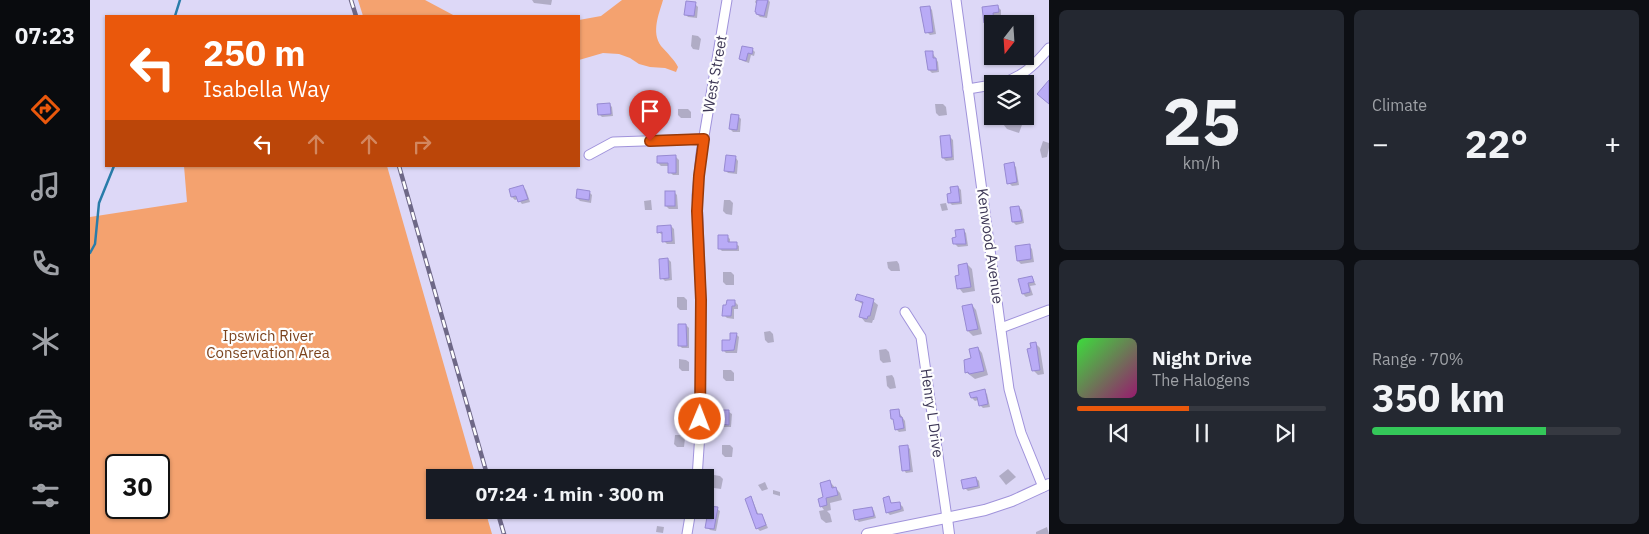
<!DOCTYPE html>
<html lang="en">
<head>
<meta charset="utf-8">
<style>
  :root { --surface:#171b24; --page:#242831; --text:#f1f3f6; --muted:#9ea1a6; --line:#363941; --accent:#ea580c }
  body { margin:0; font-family:"IBM Plex Sans",sans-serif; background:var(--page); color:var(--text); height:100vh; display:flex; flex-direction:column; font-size:19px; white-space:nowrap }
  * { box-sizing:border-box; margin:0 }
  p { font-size:16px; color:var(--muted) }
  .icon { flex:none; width:28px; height:28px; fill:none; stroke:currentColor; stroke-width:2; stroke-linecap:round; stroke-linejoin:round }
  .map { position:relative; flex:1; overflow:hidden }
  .details { display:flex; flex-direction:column; gap:10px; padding:10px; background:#0d0f14; width:600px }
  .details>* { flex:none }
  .guide { position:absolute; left:15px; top:15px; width:475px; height:152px; border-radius:0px; box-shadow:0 1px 4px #0004; background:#ea580c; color:#fff; overflow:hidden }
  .needle { width:32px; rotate:197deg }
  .tools { position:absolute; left:894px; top:15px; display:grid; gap:10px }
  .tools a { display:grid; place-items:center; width:50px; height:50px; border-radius:0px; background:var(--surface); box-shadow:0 1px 4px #0004; font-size:25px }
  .speed { position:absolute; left:15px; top:454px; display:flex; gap:10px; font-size:25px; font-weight:700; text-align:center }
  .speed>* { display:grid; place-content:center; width:65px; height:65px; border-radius:50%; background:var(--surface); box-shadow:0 1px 4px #0004; line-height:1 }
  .speed .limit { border:2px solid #111; border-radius:8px; background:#fff; color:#111 }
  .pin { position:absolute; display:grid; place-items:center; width:42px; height:42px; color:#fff; margin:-51px -21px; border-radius:50% 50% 50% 0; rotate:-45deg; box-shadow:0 0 5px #0007 }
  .pin .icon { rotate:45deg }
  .me { position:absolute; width:55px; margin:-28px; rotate:1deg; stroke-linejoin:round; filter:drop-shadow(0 0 4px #0008) }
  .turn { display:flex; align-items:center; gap:18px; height:105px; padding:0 15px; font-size:22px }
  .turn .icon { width:65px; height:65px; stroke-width:2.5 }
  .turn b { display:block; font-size:35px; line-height:42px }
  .lanes { display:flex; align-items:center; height:48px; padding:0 15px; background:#0003; justify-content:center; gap:25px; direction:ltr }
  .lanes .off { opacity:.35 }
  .big { font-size:38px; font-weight:700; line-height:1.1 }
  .details .tile { flex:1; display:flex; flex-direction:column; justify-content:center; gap:8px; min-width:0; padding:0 18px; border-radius:8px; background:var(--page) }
  .details .dial { align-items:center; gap:0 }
  .dial b { font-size:65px; line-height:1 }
  .song { display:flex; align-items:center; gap:15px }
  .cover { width:60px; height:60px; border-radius:8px; background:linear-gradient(135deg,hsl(120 70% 55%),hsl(320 70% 35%)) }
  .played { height:5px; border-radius:2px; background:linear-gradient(90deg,var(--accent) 45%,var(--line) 45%) }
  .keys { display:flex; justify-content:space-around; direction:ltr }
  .heat { display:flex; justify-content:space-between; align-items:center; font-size:28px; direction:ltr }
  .charge { height:8px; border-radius:4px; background:linear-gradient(90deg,#34c759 70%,var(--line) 0) }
  .details .tiles { flex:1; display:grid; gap:10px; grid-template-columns:repeat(2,1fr) }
  .trip { position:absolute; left:336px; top:469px; width:288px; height:50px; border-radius:0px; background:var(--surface); box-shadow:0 1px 4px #0004; font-weight:700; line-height:50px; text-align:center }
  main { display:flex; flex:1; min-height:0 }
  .tabs { display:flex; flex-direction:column; width:90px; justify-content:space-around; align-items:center; background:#090b0e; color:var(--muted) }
  .tabs .icon { width:35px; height:35px }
  .tabs .current { color:var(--accent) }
  .tabs b { font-size:22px; color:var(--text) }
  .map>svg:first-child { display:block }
</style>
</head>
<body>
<main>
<nav class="tabs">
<b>07:23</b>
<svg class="icon current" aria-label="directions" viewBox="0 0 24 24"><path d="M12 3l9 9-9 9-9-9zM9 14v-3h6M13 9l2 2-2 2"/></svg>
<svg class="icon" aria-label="music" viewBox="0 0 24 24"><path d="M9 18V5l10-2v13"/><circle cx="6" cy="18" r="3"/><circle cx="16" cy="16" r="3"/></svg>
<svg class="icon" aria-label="phone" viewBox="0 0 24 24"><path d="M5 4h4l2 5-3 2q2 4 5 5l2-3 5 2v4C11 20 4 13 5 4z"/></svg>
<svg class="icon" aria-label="climate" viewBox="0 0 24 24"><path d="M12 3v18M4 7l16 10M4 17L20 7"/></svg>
<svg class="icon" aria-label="car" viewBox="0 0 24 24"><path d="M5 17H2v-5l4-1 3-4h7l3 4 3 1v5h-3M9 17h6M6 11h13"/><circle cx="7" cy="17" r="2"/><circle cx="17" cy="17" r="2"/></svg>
<svg class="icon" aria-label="filters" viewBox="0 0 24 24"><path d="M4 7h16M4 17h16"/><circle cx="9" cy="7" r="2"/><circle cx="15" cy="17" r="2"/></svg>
</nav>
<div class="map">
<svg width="959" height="534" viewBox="0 0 959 534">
  <rect width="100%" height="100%" fill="#ddd8f7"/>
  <!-- green -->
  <g fill="#f4a26f" fill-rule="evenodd">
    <polygon points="268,0 335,0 365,16 273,16"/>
    <path d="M532,0H573C569,14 561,32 571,46C577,53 584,59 588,67L586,72L575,68L560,67L549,64L540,58L529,54L513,53L489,60V20L511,16Z"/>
    <path d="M94,166H297L386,477L345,478V510H395L402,534H0V217L97,202ZM26,465H69V508H26Z"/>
  </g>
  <!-- shadow -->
  <g fill="#0003">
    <polygon points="442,0 462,0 461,5 444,3"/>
    <polygon points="666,0 678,0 680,2 677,18 670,17 667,14 667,5 665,2"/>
    <polygon points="605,4 608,7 607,18 598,17 595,14"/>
    <polygon points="840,7 842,10 846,34 840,35 837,32"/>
    <polygon points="908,7 911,10 911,15 905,15 906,24 898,26 895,23"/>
    <polygon points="602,35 608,36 611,39 609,50 603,49 601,46"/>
    <polygon points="662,49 665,52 664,56 661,55 659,63 653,61 650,59"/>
    <polygon points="899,50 902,51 902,56 921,56 920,63 901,61 898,58"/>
    <polygon points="842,52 848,62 849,72 842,73 839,70"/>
    <polygon points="568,103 571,106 572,114 560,115 557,112"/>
    <polygon points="519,104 522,107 523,116 512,117 509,114"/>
    <polygon points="845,104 853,104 856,107 857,115 849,116 846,113"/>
    <polygon points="588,109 598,109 601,112 601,118 591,118 588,115"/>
    <polygon points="935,114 936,114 929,133 917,129 913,124 916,116 935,116"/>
    <polygon points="648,116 651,119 650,132 643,132 640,129"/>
    <polygon points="860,137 863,140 864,160 856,161 853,158"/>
    <polygon points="953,141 959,143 959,148 957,157 952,158 950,150"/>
    <polygon points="586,157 589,160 589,175 583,175 580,172 579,166 571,166 568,163"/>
    <polygon points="646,158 648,161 647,174 638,173 635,170"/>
    <polygon points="923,164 926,167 929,185 922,186 919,183"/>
    <polygon points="433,187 436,190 440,202 432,204 428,199 425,200 422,197"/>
    <polygon points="868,187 871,190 872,204 862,205 859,202 862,194"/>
    <polygon points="499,192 502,195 501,203 490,201 487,198"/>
    <polygon points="584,192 587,195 588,209 579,209 576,206"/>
    <polygon points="561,200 562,210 555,210 554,201"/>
    <polygon points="634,200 640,200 643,203 642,215 636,214 633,211"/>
    <polygon points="856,203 858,210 852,211 850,204"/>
    <polygon points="929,207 932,210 934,223 926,225 923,222"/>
    <polygon points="581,226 584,229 585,244 577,244 574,241 573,235 568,232"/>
    <polygon points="873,230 876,233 878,246 868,247 865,244"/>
    <polygon points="637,236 640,239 640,243 646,244 649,246 649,251 632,251 629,248"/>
    <polygon points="939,246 942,249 944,262 931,264 928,261"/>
    <polygon points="578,259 581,262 582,280 575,281 572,278"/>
    <polygon points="807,261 809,264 810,271 801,271 798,268 797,262"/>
    <polygon points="877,264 882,269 885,291 873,293 869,288 871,276"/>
    <polygon points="633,272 641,272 644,275 644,285 636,285 633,282"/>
    <polygon points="942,277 946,285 940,286 943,295 936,297 933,294 930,280"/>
    <polygon points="587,297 594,297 597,300 597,310 590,310 587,307"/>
    <polygon points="766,300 783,301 788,305 784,320 783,320 782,323 775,322 771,317 774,305"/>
    <polygon points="645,302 648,305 648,309 644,309 644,319 637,318 634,315 638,306"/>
    <polygon points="882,305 886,310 892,334 883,336 878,331 874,306"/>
    <polygon points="596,325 599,328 599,348 592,348 589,345"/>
    <polygon points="680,331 683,334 684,342 678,343 675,340 674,332"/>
    <polygon points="646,334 649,337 647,353 636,353 633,350"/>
    <polygon points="945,343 950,348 954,374 948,375 943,370 942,349"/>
    <polygon points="888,348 892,353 898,375 885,379 876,372"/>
    <polygon points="796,349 799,352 801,362 793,363 790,360 789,350"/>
    <polygon points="589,359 596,360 599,362 599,371 592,371 589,368"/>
    <polygon points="633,370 641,370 644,373 644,381 636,381 633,378"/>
    <polygon points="802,375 804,378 806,388 800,389 797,386 796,376"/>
    <polygon points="894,391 897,394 900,407 893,408 890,405 888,400 885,401 882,398"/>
    <polygon points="808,411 815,421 816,431 809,432 806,429 805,421 802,419"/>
    <polygon points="639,412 642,414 641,427 634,427 631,424"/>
    <polygon points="585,435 592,435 595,438 594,447 587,447 584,444"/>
    <polygon points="632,445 640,445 643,448 642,457 635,457 632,454"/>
    <polygon points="817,446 820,449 823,472 816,473 814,470"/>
    <polygon points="918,469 926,477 916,485 909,476"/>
    <polygon points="560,473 563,478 546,478 546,474"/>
    <polygon points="624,475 630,476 633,479 631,489 624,488 621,485"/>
    <polygon points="886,478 889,481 890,488 878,491 875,488"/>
    <polygon points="675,482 678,489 672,491 668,485"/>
    <polygon points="740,482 750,493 752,500 740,503 741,510 737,511 740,514 742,522 736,523 731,519 729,511 734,510 731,506"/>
    <polygon points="683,490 690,492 690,496 683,494"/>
    <polygon points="660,498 663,501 669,516 674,519 678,528 670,531 667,528"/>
    <polygon points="799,498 802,504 810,504 813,507 814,511 800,515 797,512"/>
    <polygon points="782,508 784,511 786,518 769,522 766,519"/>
    <polygon points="627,509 630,511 626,531 620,530 617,527"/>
    <polygon points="577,510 587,510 587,516 580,515"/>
    <polygon points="567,526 574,527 573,533 566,532"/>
    <polygon points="957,527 959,534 946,534 946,532"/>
  </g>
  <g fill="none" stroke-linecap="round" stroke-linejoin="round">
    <!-- stream -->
    <g stroke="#297ca9" stroke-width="2.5">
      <polyline points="85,16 90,0"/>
      <polyline points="0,253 5,244 9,203 24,166"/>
    </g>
  </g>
  <!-- building -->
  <g fill="#b9abf6" stroke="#978ad2">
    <polygon points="667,0 678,0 674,16 666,14 666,12 665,12"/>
    <polygon points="596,1 606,2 604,16 594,15"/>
    <polygon points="908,5 909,12 903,13 904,22 894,23 892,7"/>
    <polygon points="840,6 843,32 835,33 830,7"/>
    <polygon points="652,46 663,48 662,54 658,53 656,61 649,59"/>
    <polygon points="835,51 843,51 843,58 846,58 847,70 838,70"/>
    <polygon points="959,80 959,104 947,94"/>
    <polygon points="569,101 570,112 556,112 556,102"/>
    <polygon points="520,103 521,114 508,115 507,104"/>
    <polygon points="641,114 649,115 647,130 639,129"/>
    <polygon points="860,135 862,157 852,158 850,136"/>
    <polygon points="586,155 586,173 578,173 578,163 567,163 567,156"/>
    <polygon points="636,155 646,156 644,172 634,171"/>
    <polygon points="924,162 927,182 917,184 914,164"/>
    <polygon points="433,185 438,199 428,202 426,196 421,197 419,189"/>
    <polygon points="868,186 870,202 858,203 857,194 861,193 860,187"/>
    <polygon points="487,189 500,191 499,200 486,198"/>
    <rect x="575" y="191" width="10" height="15"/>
    <polygon points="929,206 932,221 922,222 920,207"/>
    <polygon points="581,225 582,241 572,242 572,232 567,233 567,226"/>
    <polygon points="874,229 876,244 863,244 862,238 866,237 865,230"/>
    <polygon points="628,235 638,235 638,242 647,242 647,249 628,249"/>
    <polygon points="940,244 941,259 927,261 925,246"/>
    <polygon points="578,258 579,278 570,279 569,259"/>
    <polygon points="877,263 881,287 867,289 865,276 869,275 868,265"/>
    <polygon points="942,276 944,282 938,283 940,292 932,294 928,279"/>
    <polygon points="767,294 784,299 780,316 778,316 777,319 769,317 773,302 765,300"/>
    <polygon points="637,300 645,300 645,306 642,306 641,316 632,316 633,305 636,305"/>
    <polygon points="882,304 888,329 877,331 872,306"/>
    <polygon points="588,324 596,324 597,346 588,346"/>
    <polygon points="640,333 647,333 644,350 632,351 632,340 640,340"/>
    <polygon points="946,342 950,370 942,371 937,349 941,348 940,343"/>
    <polygon points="888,347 894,371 879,374 878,372 875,373 874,360 881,358 879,349"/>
    <polygon points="895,389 898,404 889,406 887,397 881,398 879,393"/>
    <polygon points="809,409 810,417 812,417 814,428 805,430 803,419 801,419 800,410"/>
    <polygon points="630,410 639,410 639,425 630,424"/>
    <polygon points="818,445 820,470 812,471 809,446"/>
    <polygon points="886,477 888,486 873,489 871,480"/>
    <polygon points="740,480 742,488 746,487 748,495 736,498 737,505 730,507 728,499 733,497 730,483"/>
    <polygon points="661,496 667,514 672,514 676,525 666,529 655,499"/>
    <polygon points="799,496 801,503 810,502 811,509 796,513 793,498"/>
    <polygon points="619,506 628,507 624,529 615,528"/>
    <polygon points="782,507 784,516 765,520 763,510"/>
  </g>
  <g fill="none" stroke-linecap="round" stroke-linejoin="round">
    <defs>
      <g id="minor">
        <polyline points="866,0 919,389 931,433 953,487"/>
        <path d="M909,84C932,77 944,66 959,48"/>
        <polyline points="878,89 902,85"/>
        <polyline points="499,155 523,142 614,139"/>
        <polyline points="815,312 831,337 857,518"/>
        <polyline points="911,328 959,310"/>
        <polyline points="607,478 610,433 611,300 607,195 611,154 637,0"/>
        <polyline points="597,534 601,510"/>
      </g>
      <g id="tertiary">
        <polyline points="857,518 859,534"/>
        <polyline points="777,534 895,510 922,501 959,484"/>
      </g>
    </defs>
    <!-- minor casing -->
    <use href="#minor" stroke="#a093db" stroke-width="11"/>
    <!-- tertiary casing -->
    <use href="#tertiary" stroke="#a093db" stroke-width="12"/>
    <!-- minor -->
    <use href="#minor" stroke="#fff" stroke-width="9"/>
    <!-- tertiary -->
    <use href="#tertiary" stroke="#fff" stroke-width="10"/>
    <defs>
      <g id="rail">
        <polyline points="261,0 266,16"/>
        <polyline points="309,166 398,478"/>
        <polyline points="407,510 414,534"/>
      </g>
    </defs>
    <!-- rail casing -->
    <use href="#rail" stroke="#6e6887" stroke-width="4.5"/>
    <!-- rail -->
    <use href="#rail" stroke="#fefefe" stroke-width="2.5" stroke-dasharray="8" stroke-linecap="butt"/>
  </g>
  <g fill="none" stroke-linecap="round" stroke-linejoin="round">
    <defs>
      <polyline id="route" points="560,141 614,139 609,176 607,211 611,300 610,419"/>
    </defs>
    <!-- route casing -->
    <use href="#route" stroke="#983908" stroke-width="12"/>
    <!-- route -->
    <use href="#route" stroke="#ea580c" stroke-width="9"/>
  </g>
  <g text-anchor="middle" stroke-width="4.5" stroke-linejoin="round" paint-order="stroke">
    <!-- street labels -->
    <g font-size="15" fill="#3d3756" stroke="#fefefe">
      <text transform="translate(625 74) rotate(-80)" y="5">West Street</text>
      <text transform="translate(900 246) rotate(82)" y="5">Kenwood Avenue</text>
      <text transform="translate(842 413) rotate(82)" y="5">Henry L Drive</text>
    </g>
    <!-- park labels -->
    <g font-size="15" fill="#7b431d" stroke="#fefefe">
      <text x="178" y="341">Ipswich River<tspan x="178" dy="17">Conservation Area</tspan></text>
    </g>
  </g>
</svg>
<div class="tools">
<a><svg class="needle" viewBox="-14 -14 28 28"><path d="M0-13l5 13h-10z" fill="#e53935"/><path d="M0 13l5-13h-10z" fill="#9ea1a6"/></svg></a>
<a><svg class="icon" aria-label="layers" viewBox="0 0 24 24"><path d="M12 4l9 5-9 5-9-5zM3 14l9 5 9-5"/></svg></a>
</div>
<div class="speed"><div class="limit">30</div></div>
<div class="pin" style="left:560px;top:141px;background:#d93025"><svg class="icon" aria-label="arrive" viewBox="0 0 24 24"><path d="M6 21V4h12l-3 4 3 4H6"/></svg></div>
<svg class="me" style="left:610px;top:419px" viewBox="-20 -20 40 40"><circle r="17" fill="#ea580c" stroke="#fff" stroke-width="3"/><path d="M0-11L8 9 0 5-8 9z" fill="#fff"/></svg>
<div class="trip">07:24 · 1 min · 300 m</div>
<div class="guide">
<div class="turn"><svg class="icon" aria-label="left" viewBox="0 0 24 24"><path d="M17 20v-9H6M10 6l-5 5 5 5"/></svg><div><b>250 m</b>Isabella Way</div></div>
<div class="lanes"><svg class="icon" aria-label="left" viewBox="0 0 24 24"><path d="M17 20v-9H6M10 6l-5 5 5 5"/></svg><svg class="icon off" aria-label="ahead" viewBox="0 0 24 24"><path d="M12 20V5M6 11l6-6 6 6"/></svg><svg class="icon off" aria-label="ahead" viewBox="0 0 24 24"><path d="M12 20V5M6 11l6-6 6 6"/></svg><svg class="icon off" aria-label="right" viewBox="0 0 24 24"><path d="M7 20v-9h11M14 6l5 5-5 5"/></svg></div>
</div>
</div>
<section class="details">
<div class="tiles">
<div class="tile dial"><b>25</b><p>km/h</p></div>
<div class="tile"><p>Climate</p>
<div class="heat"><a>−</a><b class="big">22°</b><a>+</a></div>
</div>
<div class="tile">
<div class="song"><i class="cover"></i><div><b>Night Drive</b><p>The Halogens</p></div></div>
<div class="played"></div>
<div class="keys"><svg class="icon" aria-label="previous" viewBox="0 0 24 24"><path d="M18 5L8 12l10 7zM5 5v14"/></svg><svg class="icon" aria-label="pause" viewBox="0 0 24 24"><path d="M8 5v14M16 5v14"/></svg><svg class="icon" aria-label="next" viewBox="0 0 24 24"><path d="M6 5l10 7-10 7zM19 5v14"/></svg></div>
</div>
<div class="tile"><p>Range · 70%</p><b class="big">350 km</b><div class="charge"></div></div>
</div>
</section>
</main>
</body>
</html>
